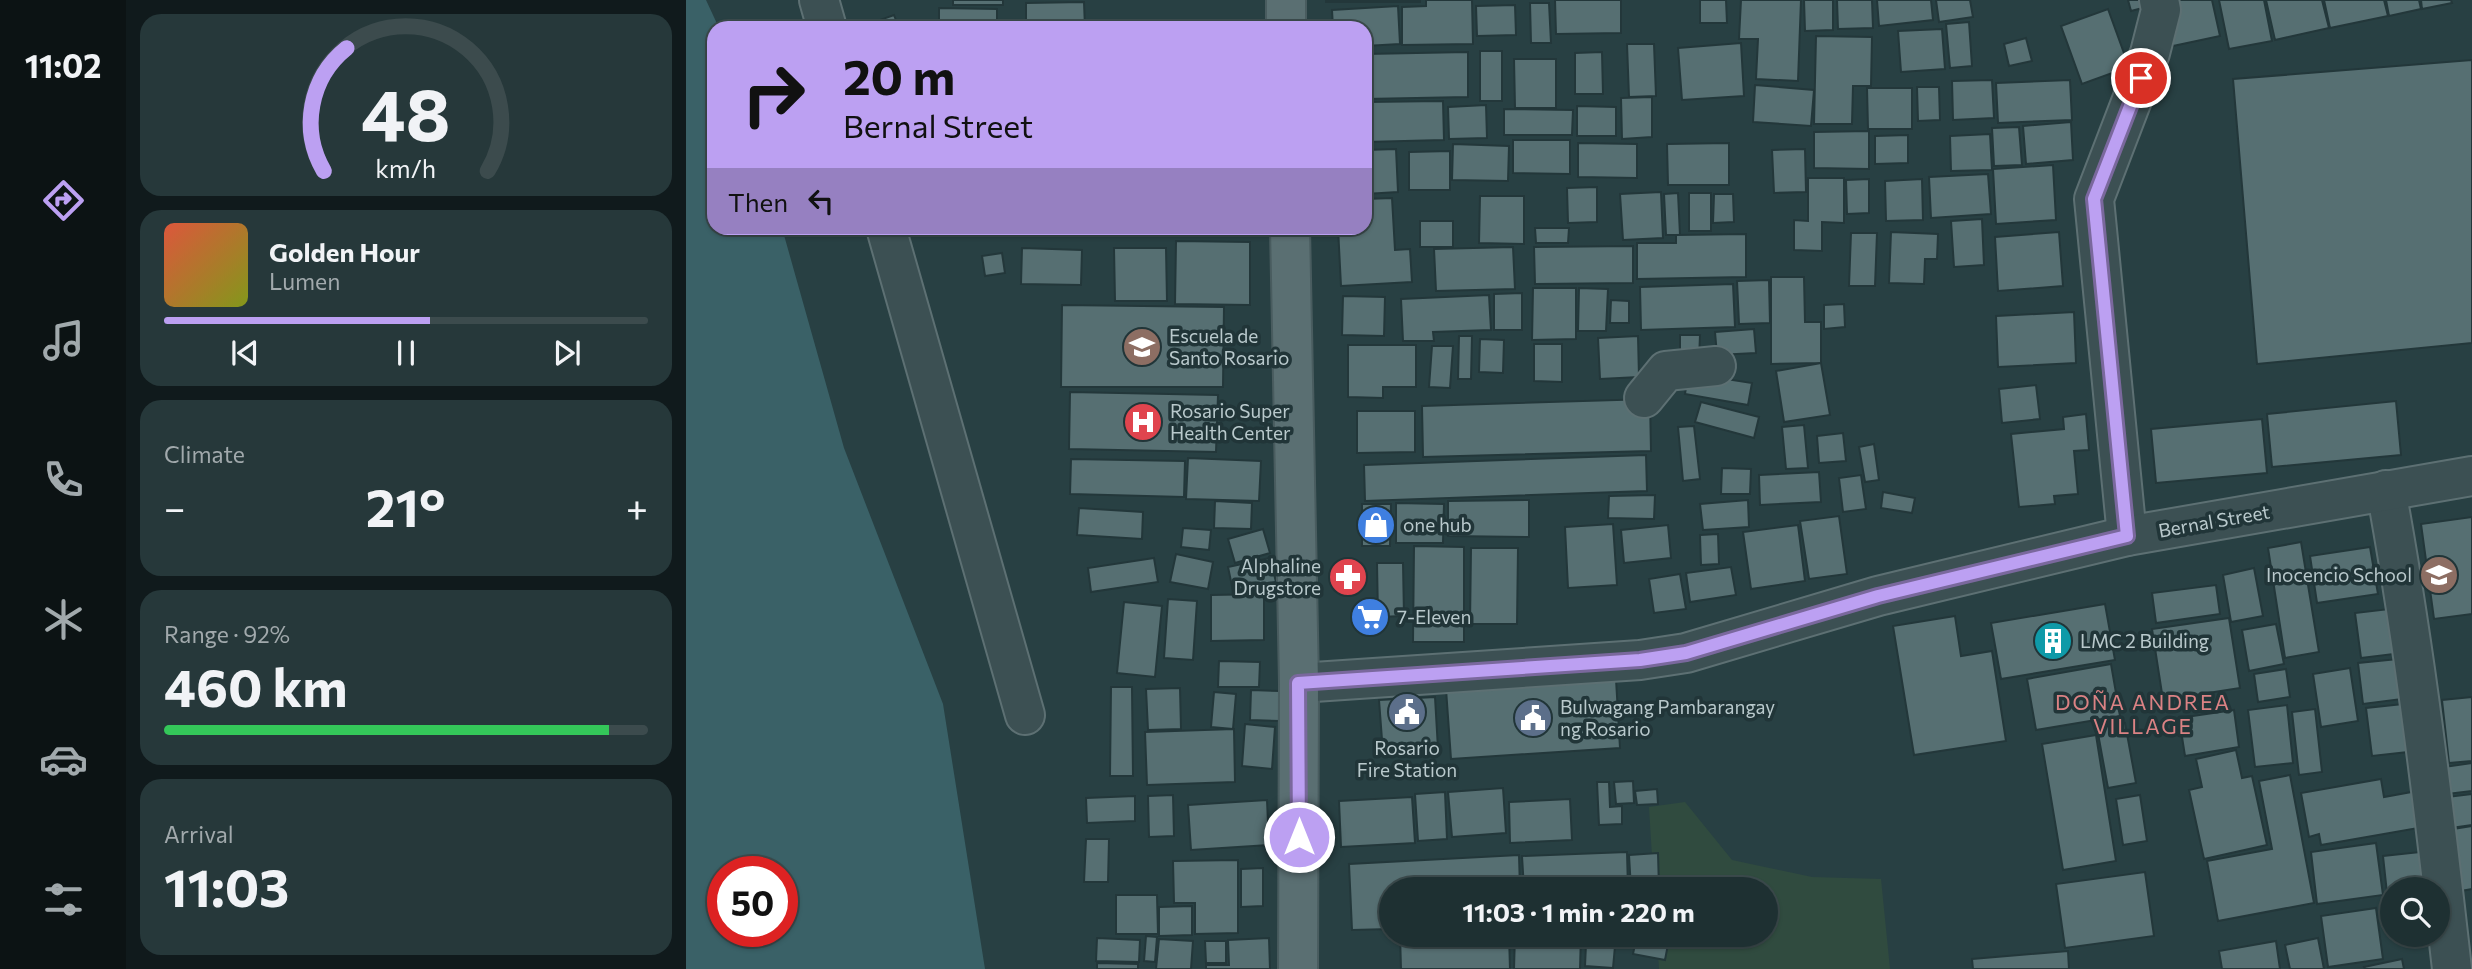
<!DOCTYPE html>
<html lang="en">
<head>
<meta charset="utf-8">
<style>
  :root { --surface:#1e3032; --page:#26383a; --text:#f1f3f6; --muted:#a1a9ac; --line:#3c4b4d; --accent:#bca0f2 }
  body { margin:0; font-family:Commissioner,sans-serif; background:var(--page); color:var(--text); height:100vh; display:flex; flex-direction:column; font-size:26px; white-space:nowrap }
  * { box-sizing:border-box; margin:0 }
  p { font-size:23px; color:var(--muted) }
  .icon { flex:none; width:38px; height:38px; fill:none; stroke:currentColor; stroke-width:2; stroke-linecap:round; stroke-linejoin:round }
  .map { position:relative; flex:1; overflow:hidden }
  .panel { display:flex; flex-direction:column; gap:14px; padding:14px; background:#101a1c; width:560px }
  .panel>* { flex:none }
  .top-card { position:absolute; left:21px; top:21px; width:665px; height:214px; border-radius:21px; box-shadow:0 2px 5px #0004,0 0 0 2px var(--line); background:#bca0f2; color:#111; overflow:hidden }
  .fabs { position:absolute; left:1694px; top:877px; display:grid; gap:14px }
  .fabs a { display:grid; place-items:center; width:70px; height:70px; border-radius:50%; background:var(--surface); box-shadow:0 2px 5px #0004,0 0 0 2px var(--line); font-size:35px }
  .speed { position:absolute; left:21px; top:856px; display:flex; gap:14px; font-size:35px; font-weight:700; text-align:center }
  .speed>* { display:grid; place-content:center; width:91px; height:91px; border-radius:50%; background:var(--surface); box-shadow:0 2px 5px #0004,0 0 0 2px var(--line); line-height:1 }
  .speed .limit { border:10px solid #d22; background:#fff; color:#111 }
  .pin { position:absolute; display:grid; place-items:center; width:60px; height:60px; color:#fff; margin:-30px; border:4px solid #fff; border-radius:50%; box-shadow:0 2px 7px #0007 }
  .me { position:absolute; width:77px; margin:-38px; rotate:0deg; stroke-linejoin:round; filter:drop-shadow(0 0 5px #0008) }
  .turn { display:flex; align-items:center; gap:24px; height:147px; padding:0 21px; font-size:32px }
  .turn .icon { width:91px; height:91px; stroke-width:2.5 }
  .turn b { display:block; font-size:49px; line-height:60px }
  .then { display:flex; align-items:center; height:66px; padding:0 21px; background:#0003; gap:14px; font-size:26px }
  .big { font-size:52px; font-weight:700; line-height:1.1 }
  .panel .widget { flex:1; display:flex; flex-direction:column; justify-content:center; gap:10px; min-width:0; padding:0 24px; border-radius:21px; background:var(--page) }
  .panel .dial { align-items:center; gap:0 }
  .dial svg { height:182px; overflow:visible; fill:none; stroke:var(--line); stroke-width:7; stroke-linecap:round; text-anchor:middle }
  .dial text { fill:var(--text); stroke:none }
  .song { display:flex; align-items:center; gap:21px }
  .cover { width:84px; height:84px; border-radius:10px; background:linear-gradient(135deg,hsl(10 70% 55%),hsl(70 70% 35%)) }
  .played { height:7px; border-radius:4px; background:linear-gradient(90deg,var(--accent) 55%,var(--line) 55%) }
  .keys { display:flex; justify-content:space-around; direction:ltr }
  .heat { display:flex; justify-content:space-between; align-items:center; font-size:38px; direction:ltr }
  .charge { height:10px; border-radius:5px; background:linear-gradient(90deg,#34c759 92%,var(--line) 0) }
  .trip { position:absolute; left:693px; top:877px; width:399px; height:70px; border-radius:35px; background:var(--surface); box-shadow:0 2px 5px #0004,0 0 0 2px var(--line); font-weight:700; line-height:70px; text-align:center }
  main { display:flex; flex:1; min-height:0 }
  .tab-bar { display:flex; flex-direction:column; width:126px; justify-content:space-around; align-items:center; background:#0c1314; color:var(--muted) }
  .tab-bar .icon { width:49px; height:49px }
  .tab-bar .current { color:var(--accent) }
  .tab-bar b { font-size:32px; color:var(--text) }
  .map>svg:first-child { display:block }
</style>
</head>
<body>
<main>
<nav class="tab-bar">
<b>11:02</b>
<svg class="icon current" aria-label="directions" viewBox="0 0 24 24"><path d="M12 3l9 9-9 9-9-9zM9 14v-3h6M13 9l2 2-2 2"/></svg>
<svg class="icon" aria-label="music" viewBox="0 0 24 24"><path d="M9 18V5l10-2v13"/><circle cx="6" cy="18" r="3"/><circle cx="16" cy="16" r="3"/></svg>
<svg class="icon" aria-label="phone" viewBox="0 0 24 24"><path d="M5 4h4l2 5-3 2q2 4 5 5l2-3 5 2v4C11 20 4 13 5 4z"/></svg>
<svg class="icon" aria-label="climate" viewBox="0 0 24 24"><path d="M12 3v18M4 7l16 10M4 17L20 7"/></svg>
<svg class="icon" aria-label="car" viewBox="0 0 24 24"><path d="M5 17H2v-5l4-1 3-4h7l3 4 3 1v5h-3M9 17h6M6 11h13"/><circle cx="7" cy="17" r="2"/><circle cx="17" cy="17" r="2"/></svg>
<svg class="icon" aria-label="filters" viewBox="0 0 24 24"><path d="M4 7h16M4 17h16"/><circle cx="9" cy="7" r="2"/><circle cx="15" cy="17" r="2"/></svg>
</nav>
<section class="panel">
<div class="widget dial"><svg viewBox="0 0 100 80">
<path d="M14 69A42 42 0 1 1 86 69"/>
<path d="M14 69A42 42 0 0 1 24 15" stroke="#bca0f2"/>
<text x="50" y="56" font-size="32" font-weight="700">48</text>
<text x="50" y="72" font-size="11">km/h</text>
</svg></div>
<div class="widget">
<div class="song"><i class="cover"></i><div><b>Golden Hour</b><p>Lumen</p></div></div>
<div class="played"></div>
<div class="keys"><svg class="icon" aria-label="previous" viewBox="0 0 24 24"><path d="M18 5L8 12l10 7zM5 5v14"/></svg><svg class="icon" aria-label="pause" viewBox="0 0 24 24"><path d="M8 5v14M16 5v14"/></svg><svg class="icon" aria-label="next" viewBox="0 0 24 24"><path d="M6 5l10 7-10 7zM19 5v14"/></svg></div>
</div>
<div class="widget"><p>Climate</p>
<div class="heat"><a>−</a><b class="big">21°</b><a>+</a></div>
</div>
<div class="widget"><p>Range · 92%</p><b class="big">460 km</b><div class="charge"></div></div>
<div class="widget"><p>Arrival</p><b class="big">11:03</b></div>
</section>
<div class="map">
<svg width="1786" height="969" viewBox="0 0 1786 969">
  <rect width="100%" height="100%" fill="#284043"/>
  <!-- green -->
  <polygon fill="#304b3f" points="999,802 1046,860 1126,877 1195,879 1204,969 973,969 971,935 1080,934 1080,889 968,889 963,807"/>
  <!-- water -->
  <path fill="#3a6167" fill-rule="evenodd" d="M0,0H20L33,28H28V228H96L158,448L257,704L299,969H0ZM37,872H96V931H37Z"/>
  <!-- building -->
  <g fill="#566f72" stroke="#23373a" stroke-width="2">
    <rect x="267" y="0" width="50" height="5"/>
    <rect x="640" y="0" width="94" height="2"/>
    <polygon points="740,0 786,0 787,44 716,45 716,7 740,6"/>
    <polygon points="869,0 935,0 935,33 870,34"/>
    <polygon points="1014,0 1040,0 1041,23 1014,23"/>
    <polygon points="1055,0 1115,0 1112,81 1070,79 1072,39 1053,39"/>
    <polygon points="1118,0 1147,0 1147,30 1119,31"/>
    <polygon points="1151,0 1186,0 1187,28 1152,29"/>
    <polygon points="1191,0 1245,0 1247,20 1193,26"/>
    <polygon points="1250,0 1284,0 1287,17 1253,22"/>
    <polygon points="1442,0 1467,0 1468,5 1445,11"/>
    <polygon points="1478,0 1526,0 1534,36 1487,46"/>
    <polygon points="1533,0 1578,0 1586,41 1543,49"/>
    <polygon points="1580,0 1636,0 1643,28 1589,40"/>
    <polygon points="1638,0 1698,0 1702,16 1644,28"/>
    <polygon points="1700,0 1733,0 1735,9 1703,16"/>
    <polygon points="1735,0 1765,0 1766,3 1736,9"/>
    <polygon points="398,2 399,28 340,28 340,3"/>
    <polygon points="844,3 863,3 865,43 845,43"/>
    <polygon points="829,5 830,35 791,36 790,6"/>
    <polygon points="712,6 714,44 679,46 679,28 647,28 646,10"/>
    <polygon points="253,8 311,9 311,28 253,28"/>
    <polygon points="1422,9 1443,67 1396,84 1375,26"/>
    <polygon points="208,15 213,28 194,28 191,21"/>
    <polygon points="1283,22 1286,66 1264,68 1260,24"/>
    <polygon points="1256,29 1259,69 1215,72 1212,31"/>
    <polygon points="1130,36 1186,37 1185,86 1167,86 1166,124 1128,124"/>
    <polygon points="1340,38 1346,61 1323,66 1318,44"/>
    <polygon points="1055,43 1058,96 996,100 992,48"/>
    <polygon points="941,44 968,44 970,96 943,97"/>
    <rect x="794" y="51" width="22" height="50"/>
    <polygon points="782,52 782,97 679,99 679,54"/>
    <polygon points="916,52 917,94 889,94 889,53"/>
    <polygon points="828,59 870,59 870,108 829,108"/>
    <polygon points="1786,60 1786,343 1571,364 1547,79"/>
    <polygon points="1306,80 1308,118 1267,120 1266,81"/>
    <polygon points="1384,80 1386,120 1312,123 1310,83"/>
    <polygon points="1069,85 1128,90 1125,126 1067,122"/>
    <polygon points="1231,87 1253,87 1254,120 1232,121"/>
    <polygon points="1181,88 1226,88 1226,129 1182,129"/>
    <polygon points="966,97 966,137 936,139 935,98"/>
    <polygon points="757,101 758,140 679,142 679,102"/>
    <polygon points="800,105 801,138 763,139 762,107"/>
    <polygon points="891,106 930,107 930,136 891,136"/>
    <polygon points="818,109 887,110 886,135 818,135"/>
    <polygon points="1385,122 1387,160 1340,164 1337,126"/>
    <polygon points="1333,127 1336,165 1308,166 1306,128"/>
    <polygon points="1183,131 1183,169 1128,168 1128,132"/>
    <polygon points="1304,134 1306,170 1265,171 1264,136"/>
    <polygon points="1222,135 1222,163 1189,164 1189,136"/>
    <polygon points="827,140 884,140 884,174 827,173"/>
    <polygon points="892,143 951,144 951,178 892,177"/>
    <polygon points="1043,143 1043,185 982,185 981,144"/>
    <polygon points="767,144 823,146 822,181 766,180"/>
    <polygon points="710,149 712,192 679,194 679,150"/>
    <polygon points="1119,149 1120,192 1088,193 1086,150"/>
    <polygon points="764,151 764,190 723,190 723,152"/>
    <polygon points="1367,165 1370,220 1310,224 1307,169"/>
    <polygon points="1302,174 1305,214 1245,218 1243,177"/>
    <polygon points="1122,178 1158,178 1158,223 1136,222 1136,251 1108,250 1108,220 1122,221"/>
    <polygon points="1183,179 1183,213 1161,214 1160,180"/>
    <polygon points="1236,179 1237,220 1200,221 1199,181"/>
    <polygon points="911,187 911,222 882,223 881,188"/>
    <polygon points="975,192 977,238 937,240 934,194"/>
    <polygon points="992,193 994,235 980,235 978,194"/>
    <rect x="1003" y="193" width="22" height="38"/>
    <polygon points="1028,194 1047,194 1048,222 1027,223"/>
    <polygon points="794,196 838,196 838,244 793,243"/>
    <polygon points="706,198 709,250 724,249 726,282 655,286 652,228 679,228 679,199"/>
    <polygon points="1296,219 1298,265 1268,267 1265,221"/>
    <rect x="734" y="221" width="33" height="26"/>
    <polygon points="849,228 883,228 882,243 850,243"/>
    <polygon points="1205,232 1252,234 1251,259 1239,259 1238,284 1203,283"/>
    <polygon points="1373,232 1377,286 1312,291 1309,237"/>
    <polygon points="1165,233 1191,233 1189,286 1163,286"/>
    <polygon points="1060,234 1060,277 951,279 951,243 990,243 990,235"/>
    <polygon points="490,241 564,242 564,305 489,304"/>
    <polygon points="947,246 947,283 849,284 848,247"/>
    <polygon points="827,247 829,289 750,291 748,249"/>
    <polygon points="336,248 396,250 395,285 335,284"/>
    <polygon points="428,248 480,248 481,301 429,301"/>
    <polygon points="316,253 319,273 299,276 296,256"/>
    <polygon points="1085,277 1118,277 1119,322 1135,322 1135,363 1085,364"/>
    <polygon points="1083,280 1084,323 1053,324 1051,281"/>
    <polygon points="1047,284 1049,327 955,330 954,287"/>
    <polygon points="847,288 890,288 890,339 846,340"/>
    <polygon points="893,288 922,289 920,331 892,331"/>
    <polygon points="836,293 836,330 808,330 808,294"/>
    <polygon points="803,295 805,330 747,332 748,341 717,341 715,299"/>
    <polygon points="657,296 699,297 698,336 656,335"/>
    <polygon points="925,300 943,301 943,323 924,323"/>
    <polygon points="1158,304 1159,327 1138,329 1138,305"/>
    <polygon points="376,305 538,307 537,387 375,387"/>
    <polygon points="1388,312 1390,363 1312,367 1310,316"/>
    <polygon points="1068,329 1070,353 1031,355 1029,332"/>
    <polygon points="994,335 1014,335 1013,360 994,360"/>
    <polygon points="773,336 786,336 785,379 772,379"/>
    <polygon points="952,336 953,377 914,379 912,338"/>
    <polygon points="794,339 818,340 817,373 793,372"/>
    <polygon points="848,344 876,344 876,382 848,381"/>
    <polygon points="662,345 730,345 730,387 697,387 697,398 662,397"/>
    <polygon points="746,346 767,346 764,388 743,387"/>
    <polygon points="1135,363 1144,415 1098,422 1090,371"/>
    <polygon points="1002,373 1066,383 1062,405 999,394"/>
    <polygon points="1350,385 1354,419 1316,423 1313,389"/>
    <polygon points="384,392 532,395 530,452 383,449"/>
    <polygon points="964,399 965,451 737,457 736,406"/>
    <polygon points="1710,401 1715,455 1586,467 1581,414"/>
    <polygon points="1015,402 1073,417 1068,438 1009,422"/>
    <polygon points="671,411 729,411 729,452 671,453"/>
    <polygon points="1400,414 1403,450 1388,451 1392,494 1368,496 1369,504 1333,507 1325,434 1378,429 1377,417"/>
    <polygon points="1576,419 1581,473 1470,483 1465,429"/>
    <polygon points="1118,425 1122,468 1100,469 1096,427"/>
    <polygon points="1008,426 1014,479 997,481 992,427"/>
    <polygon points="1157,433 1160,461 1133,463 1131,436"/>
    <polygon points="1188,444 1193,480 1179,482 1173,447"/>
    <polygon points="960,455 961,491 679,501 678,465"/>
    <polygon points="502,458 575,461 573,501 500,499"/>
    <polygon points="385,459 499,461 498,497 384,494"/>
    <polygon points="1036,468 1065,469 1064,494 1035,494"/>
    <polygon points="1133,472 1135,502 1074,505 1073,475"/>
    <polygon points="1175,475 1180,509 1157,512 1153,478"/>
    <polygon points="1197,492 1229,498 1226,513 1195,508"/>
    <polygon points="969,495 968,519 922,518 923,496"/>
    <polygon points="843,500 843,537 762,536 762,501"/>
    <polygon points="1062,500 1063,527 1017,530 1014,504"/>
    <polygon points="529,501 566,503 565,529 528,528"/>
    <polygon points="710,503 758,504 757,543 710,543"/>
    <polygon points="676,504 705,504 704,546 676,546"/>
    <polygon points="393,508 457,512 456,539 391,535"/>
    <polygon points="1153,516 1161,574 1123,579 1114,521"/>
    <polygon points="1786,517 1786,614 1748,619 1735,524"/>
    <polygon points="927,524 931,585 882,588 879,527"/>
    <polygon points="982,525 985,558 938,563 935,530"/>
    <polygon points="1112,525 1119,581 1065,589 1057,532"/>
    <polygon points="497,528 525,530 523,550 495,547"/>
    <polygon points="577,529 584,553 549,563 542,539"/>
    <polygon points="1032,534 1033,564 1015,565 1014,535"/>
    <polygon points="1615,542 1633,652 1599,658 1582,548"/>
    <polygon points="728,546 778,547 778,642 727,642"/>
    <polygon points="1684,547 1692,594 1631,603 1624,556"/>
    <polygon points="785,548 832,548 831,624 784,624"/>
    <polygon points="490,554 527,562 522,589 484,582"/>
    <polygon points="468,558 472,582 405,592 402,568"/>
    <polygon points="584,558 590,582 547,591 542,567"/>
    <polygon points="691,563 717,563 718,616 692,617"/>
    <polygon points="1045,567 1050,595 1004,602 1000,573"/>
    <polygon points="1568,568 1577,616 1545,622 1537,575"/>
    <polygon points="994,574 1000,609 968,613 963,579"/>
    <polygon points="1530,585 1534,614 1470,623 1466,593"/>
    <polygon points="578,594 578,640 525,641 525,595"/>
    <polygon points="482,599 511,601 507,660 478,658"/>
    <polygon points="438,602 476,606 469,677 431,673"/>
    <polygon points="1419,604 1429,660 1315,679 1305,623"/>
    <polygon points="1703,609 1708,654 1675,658 1669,613"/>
    <polygon points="1269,616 1275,656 1306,651 1320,741 1228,755 1207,626"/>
    <polygon points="1543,618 1554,688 1477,700 1466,629"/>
    <polygon points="1590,624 1598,664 1563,671 1556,630"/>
    <polygon points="1712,659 1716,699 1677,704 1672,663"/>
    <polygon points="533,661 574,662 573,687 532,687"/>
    <polygon points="1425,664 1434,716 1350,730 1341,679"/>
    <polygon points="1664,668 1672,721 1635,727 1627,674"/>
    <polygon points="1600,669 1604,697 1572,702 1568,674"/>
    <polygon points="930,679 934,748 765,759 760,689"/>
    <polygon points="425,687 446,687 447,776 424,776"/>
    <polygon points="494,688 495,729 462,730 460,689"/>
    <polygon points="565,690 595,691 594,721 564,720"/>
    <polygon points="528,692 550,694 547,729 525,727"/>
    <polygon points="749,697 752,749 697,753 693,700"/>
    <polygon points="1786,697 1786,761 1763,763 1756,700"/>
    <polygon points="1717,704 1722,752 1686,756 1680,708"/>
    <polygon points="1601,705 1607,763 1569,767 1562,710"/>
    <polygon points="1629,709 1636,772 1613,775 1606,712"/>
    <polygon points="1548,710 1553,747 1499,756 1493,718"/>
    <polygon points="1439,723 1450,783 1422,788 1411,728"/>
    <polygon points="559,724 589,727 586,769 556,766"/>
    <polygon points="548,729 549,782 461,785 459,732"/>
    <polygon points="1410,735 1430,861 1377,870 1356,744"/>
    <polygon points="1550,750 1556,778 1566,776 1581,845 1518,859 1503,790 1516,787 1510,759"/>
    <polygon points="1786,763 1786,791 1761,794 1758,767"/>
    <polygon points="1604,775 1628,903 1532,921 1521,861 1586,849 1573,781"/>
    <polygon points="1695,779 1698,797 1731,791 1738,827 1635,845 1633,834 1623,837 1615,793"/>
    <polygon points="947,781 948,803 930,804 928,782"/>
    <polygon points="911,782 923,782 924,807 936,806 936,824 913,825"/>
    <polygon points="817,788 820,833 766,837 762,792"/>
    <polygon points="971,789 972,804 951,805 949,791"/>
    <polygon points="759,792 761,839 732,841 729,794"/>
    <polygon points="1786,794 1786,825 1765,828 1761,797"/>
    <polygon points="487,795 488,836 463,837 462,796"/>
    <polygon points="1454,795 1461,841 1437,845 1430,799"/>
    <polygon points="449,796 449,821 401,823 400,798"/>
    <polygon points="726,797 729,843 655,847 653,801"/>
    <polygon points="884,799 886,840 824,843 823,802"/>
    <polygon points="581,800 583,845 505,850 502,805"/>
    <polygon points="1786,826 1786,889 1775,891 1767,829"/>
    <polygon points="400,839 423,839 422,882 398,882"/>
    <polygon points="1690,843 1697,895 1631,904 1625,852"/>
    <polygon points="941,852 942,889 838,889 836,856"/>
    <polygon points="1734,852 1738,889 1706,889 1706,893 1701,893 1697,856"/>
    <polygon points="972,853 973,889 945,889 943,855"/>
    <polygon points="833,855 834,889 705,889 705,929 666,930 663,864"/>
    <polygon points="552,860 552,933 509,934 509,903 488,903 487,861"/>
    <polygon points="577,868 577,906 555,907 555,869"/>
    <polygon points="1459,872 1468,936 1379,948 1370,884"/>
    <polygon points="430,895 471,895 472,934 430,934"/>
    <polygon points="506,906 506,935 473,936 473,907"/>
    <polygon points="1690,908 1697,959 1642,967 1635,916"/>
    <polygon points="714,934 823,934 824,969 715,969"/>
    <polygon points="829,934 895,934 894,969 828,969"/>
    <polygon points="916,934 940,934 935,944"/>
    <polygon points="951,934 984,934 979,960 947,954"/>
    <polygon points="460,936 471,937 469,962 458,961"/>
    <polygon points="411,938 454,940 453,962 410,961"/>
    <polygon points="583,938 584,969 520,969 520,965 543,965 542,940"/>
    <polygon points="1632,938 1638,969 1604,969 1599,945"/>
    <polygon points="473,939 507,941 505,969 470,969"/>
    <polygon points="519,941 540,941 540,963 520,963"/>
    <polygon points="1590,941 1594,969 1536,969 1533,951"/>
    <polygon points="900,944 929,946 927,968 899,966"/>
    <polygon points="1382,951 1383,969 1287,969 1286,959"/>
    <polygon points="1716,959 1718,969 1679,969 1678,967"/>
    <polygon points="411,963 452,964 452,969 411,969"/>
  </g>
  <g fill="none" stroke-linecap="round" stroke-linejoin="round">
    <defs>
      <g id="minor">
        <polyline points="133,0 141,28"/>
        <polyline points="200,228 339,715"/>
        <polyline points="958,398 980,371 1030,366"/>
        <path d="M1700,490C1729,648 1748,809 1766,969"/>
        <polyline points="1441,536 1408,199 1464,53 1475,10 1473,0"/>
        <polyline points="613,683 954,660 1000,653 1192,596 1441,536 1786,476"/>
      </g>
      <g id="major">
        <polyline points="600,0 600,28"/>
        <polyline points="604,228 613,683 612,969"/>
      </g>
    </defs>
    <!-- minor casing -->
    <use href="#minor" stroke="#5d7073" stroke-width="42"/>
    <!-- major casing -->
    <use href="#major" stroke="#495c5f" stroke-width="42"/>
    <!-- minor -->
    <use href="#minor" stroke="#3c5053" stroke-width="38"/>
    <!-- major -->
    <use href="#major" stroke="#5a6f72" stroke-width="38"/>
  </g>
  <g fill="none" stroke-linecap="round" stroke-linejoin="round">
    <defs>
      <polyline id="route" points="613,837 612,683 954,660 1000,653 1192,596 1441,536 1408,199 1455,78"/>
    </defs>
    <!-- route casing -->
    <use href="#route" stroke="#7a689d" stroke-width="18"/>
    <!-- route -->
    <use href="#route" stroke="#bca0f2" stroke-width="12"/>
  </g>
  <!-- icons -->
  <defs>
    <symbol id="school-disc" viewBox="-11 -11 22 22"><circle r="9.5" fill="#8d6e63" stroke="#213538"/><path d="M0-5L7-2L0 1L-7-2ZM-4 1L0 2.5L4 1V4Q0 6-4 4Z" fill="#fff"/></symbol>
    <symbol id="hospital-disc" viewBox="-11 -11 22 22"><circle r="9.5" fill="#e0444e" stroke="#213538"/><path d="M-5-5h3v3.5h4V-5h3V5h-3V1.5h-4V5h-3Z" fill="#fff"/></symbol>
    <symbol id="shop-disc" viewBox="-11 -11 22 22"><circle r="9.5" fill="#3f7fe0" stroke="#213538"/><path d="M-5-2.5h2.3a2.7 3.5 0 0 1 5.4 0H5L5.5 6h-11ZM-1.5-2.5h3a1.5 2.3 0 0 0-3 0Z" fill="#fff"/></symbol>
    <symbol id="pharmacy-disc" viewBox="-11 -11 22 22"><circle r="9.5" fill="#e0444e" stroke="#213538"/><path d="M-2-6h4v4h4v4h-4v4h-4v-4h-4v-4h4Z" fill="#fff"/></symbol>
    <symbol id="supermarket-disc" viewBox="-11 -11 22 22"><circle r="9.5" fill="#3f7fe0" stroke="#213538"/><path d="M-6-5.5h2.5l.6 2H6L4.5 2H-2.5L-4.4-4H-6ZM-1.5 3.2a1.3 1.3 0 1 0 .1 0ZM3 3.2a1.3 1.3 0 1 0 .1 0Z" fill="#fff"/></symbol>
    <symbol id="building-disc" viewBox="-11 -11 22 22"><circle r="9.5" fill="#0f9aa8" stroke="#213538"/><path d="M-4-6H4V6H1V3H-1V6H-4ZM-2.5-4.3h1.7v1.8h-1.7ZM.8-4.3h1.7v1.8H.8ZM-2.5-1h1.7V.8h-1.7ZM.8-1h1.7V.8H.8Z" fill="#fff"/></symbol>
    <symbol id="civic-disc" viewBox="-11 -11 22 22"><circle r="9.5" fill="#5c6f8a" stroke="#213538"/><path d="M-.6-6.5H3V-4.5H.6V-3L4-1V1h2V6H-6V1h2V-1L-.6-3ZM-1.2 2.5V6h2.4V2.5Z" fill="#fff"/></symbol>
  </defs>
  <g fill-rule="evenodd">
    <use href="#school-disc" x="434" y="325" width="44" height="44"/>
    <use href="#hospital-disc" x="435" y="400" width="44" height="44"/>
    <use href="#shop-disc" x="668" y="503" width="44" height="44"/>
    <use href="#school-disc" x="1731" y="553" width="44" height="44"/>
    <use href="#pharmacy-disc" x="640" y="555" width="44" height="44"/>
    <use href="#supermarket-disc" x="662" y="595" width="44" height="44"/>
    <use href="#building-disc" x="1345" y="619" width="44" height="44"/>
    <use href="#civic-disc" x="699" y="690" width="44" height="44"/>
    <use href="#civic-disc" x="825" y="696" width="44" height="44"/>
  </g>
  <g text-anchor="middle" stroke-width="7" stroke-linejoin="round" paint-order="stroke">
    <!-- poi labels -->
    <g font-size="19" fill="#b9c9cc" stroke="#213538" text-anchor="start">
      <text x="483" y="343">Escuela de<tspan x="483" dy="22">Santo Rosario</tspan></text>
      <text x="484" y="418">Rosario Super<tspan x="484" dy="22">Health Center</tspan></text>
      <text x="717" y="532">one hub</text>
      <text x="635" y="573" text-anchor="end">Alphaline<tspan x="635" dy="22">Drugstore</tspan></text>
      <text x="1726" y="582" text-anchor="end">Inocencio School</text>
      <text x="711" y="624">7-Eleven</text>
      <text x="1394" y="648">LMC 2 Building</text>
      <text x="874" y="714">Bulwagang Pambarangay<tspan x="874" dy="22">ng Rosario</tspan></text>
      <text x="721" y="755" text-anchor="middle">Rosario<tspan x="721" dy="22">Fire Station</tspan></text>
    </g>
    <!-- street labels -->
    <g font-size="19" fill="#b9c9cc" stroke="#213538">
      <text transform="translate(1528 521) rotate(-10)" y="7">Bernal Street</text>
    </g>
    <!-- neighbourhood labels -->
    <g font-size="21" letter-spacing="2" fill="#db8284" stroke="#213538">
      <text x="1457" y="710">DOÑA ANDREA<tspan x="1457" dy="24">VILLAGE</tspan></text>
    </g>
  </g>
</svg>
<div class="fabs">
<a><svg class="icon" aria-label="search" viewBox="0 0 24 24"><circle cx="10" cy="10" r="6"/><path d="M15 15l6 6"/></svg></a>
</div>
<div class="speed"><div class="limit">50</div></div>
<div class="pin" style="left:1455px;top:78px;background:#d93025"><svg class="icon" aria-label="arrive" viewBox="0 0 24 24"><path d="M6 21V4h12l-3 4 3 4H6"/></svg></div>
<svg class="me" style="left:613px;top:837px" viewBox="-20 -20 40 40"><circle r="17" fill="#bca0f2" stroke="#fff" stroke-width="3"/><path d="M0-11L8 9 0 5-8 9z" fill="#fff"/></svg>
<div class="trip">11:03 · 1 min · 220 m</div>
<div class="top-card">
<div class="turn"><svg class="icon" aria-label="right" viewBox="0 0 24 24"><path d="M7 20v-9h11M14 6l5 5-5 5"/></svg><div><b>20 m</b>Bernal Street</div></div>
<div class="then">Then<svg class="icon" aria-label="left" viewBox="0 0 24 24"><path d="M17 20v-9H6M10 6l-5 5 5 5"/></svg></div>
</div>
</div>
</main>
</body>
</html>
